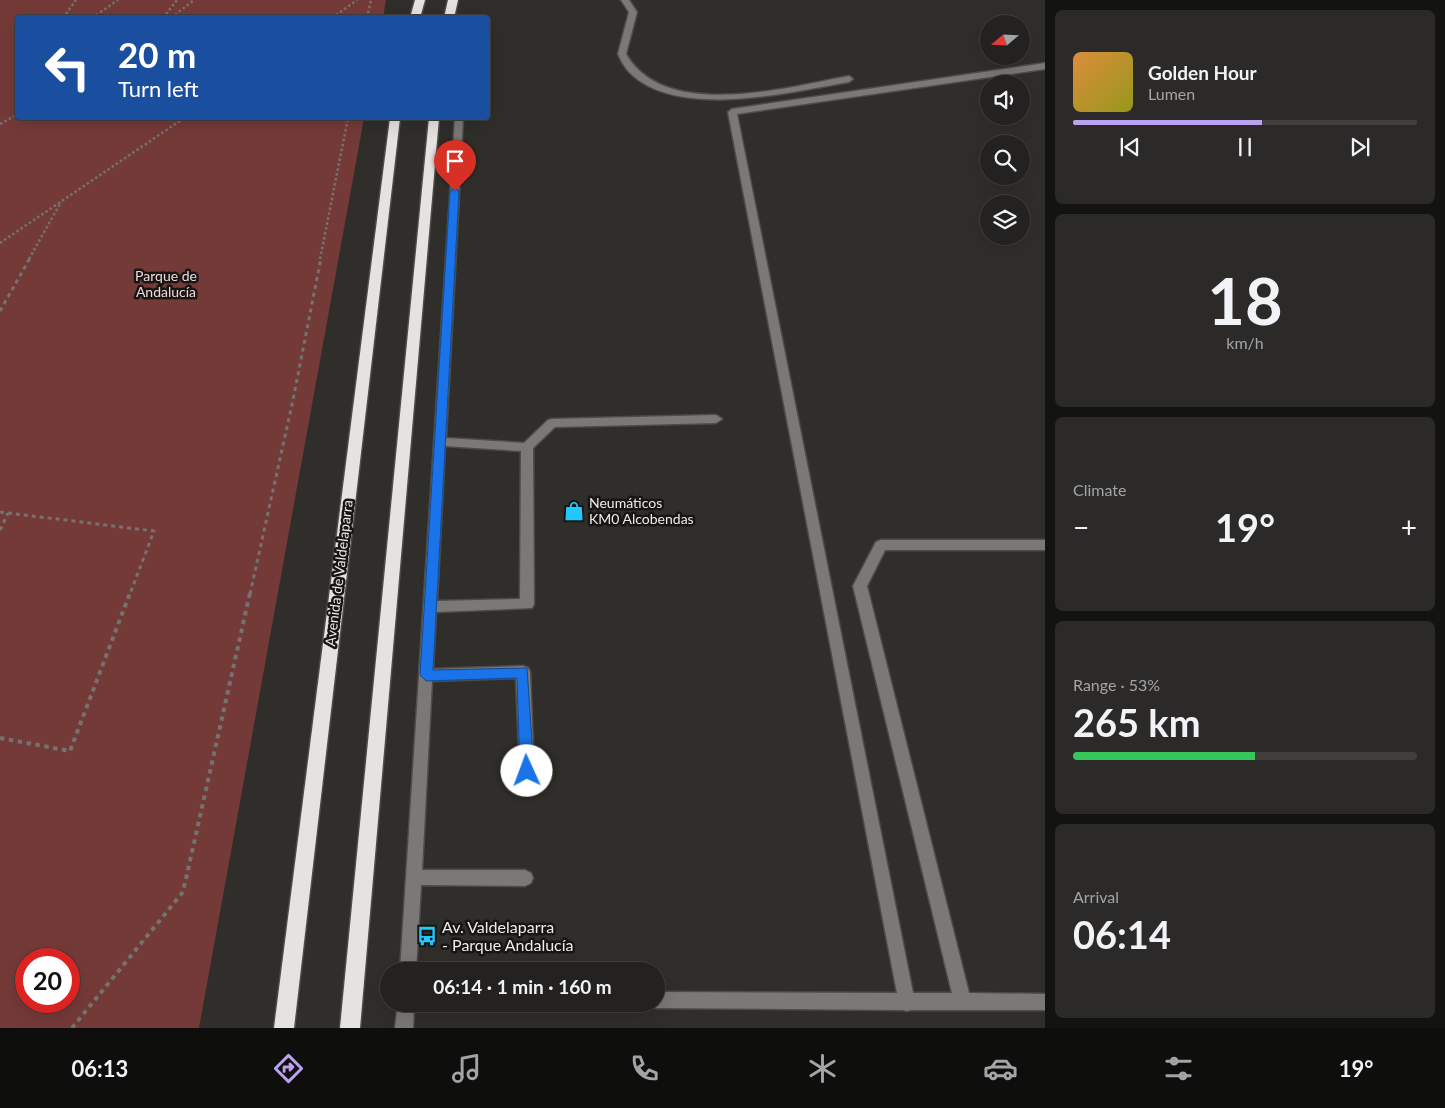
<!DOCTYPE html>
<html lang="en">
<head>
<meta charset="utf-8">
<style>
  :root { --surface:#232220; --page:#2b2a29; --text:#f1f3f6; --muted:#a3a4a5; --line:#403f3e; --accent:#bca0f2 }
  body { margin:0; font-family:Lato,sans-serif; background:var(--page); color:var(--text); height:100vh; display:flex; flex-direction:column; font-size:19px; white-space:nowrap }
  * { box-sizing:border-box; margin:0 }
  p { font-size:16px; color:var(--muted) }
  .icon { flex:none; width:28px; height:28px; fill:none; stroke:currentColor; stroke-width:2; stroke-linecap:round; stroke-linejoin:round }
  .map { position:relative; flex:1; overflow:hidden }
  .drawer { display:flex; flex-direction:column; gap:10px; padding:10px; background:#131312; width:400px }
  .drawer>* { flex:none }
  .guide { position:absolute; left:15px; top:15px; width:475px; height:105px; border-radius:5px; box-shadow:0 5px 20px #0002,0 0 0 1px var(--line); background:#1a4fa0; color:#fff; overflow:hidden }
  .needle { width:32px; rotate:251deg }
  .fabs { position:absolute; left:980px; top:15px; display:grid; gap:10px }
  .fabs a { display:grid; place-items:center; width:50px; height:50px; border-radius:50%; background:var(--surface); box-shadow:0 5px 20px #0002,0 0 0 1px var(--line); font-size:25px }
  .speed { position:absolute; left:15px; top:948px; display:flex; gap:10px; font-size:25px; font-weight:700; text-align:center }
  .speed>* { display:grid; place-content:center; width:65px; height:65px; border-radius:50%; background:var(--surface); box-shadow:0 5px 20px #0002,0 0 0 1px var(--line); line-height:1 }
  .speed .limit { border:8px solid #d22; background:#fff; color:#111 }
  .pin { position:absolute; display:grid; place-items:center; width:42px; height:42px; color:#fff; margin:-51px -21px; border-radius:50% 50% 50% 0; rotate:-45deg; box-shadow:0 0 5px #0007 }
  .pin .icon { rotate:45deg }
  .me { position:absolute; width:55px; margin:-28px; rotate:358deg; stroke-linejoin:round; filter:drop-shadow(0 0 4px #0008) }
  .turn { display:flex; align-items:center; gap:18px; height:105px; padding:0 20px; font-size:22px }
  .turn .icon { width:65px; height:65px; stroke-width:2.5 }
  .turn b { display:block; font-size:35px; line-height:42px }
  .big { font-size:38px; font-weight:700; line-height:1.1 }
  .drawer .widget { flex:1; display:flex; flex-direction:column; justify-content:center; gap:8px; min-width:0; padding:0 18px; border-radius:8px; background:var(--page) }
  .drawer .dial { align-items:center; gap:0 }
  .dial b { font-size:65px; line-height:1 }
  .song { display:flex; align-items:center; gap:15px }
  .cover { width:60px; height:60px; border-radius:8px; background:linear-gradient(135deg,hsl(30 70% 55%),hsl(60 70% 35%)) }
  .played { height:5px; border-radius:2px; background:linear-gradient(90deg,var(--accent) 55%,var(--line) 55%) }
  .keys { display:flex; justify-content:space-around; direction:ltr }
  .heat { display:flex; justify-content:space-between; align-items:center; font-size:28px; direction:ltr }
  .charge { height:8px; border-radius:4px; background:linear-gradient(90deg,#34c759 53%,var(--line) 0) }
  .trip { position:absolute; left:380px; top:962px; width:285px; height:50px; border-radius:25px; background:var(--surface); box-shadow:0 5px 20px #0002,0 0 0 1px var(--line); font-weight:700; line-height:50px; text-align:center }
  .menu { display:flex; height:80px; justify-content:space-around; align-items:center; background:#0e0e0d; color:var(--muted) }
  .menu .icon { width:35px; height:35px }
  .menu .current { color:var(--accent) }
  .menu b { font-size:22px; color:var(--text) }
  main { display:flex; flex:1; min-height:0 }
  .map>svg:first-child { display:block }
</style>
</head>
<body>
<main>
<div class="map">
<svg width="1045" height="1028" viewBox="0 0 1045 1028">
  <rect width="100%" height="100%" fill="#2f2e2a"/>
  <!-- green -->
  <path fill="#743a38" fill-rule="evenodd" d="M0,0H386L383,18H18V118H364L199,1028H0ZM26,959H69V1001H26Z"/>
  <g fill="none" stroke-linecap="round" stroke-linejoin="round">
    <defs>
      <g id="minor">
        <path d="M621,0H629L637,12L626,54C665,122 788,87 849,76L853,79L849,82C791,92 678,120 630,73C625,68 621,61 618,54L629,12Z"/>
        <polygon points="1045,63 1045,69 737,114 913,993 952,993 853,586 876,542 881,540 1045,540 1045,550 885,550 867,586 969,993 1045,994 1045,1010 911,1010 907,1011 903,1010 656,1008 650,1006 649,1004 656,1004 656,992 897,993 728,112 732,109"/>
        <path d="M455,118H463L446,438L524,443L548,420L552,419L716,415L722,419L716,423L555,427L533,448L534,604L532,608L436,612L433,669L523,666L528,668L530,672L534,771L532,776L527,778L522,776L520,771L516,678L432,681L422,870H525L531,873L533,878L531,883L525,886L421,885L416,971H400ZM445,446L521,451L520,599L437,601Z"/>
        <polygon points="398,1004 414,1004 413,1028 395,1028"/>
      </g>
      <g id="highway">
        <polygon points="415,0 425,0 420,18 410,18"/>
        <polygon points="448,0 458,0 454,18 444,18"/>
        <polygon points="390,118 400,118 294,1028 274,1028"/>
        <polygon points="429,118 439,118 360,1028 340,1028"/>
      </g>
    </defs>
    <!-- minor casing -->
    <use href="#minor" stroke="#4d4c49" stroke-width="3"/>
    <!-- highway casing -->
    <use href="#highway" stroke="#4d4c49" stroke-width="3"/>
    <!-- path-far2 -->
    <g stroke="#747370" stroke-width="2.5" stroke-dasharray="2.5 2.5" stroke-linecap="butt">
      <polyline points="63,18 76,0"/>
      <polyline points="92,18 118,0"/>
      <polyline points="163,18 177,0"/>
      <polyline points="171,18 194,0"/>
      <polyline points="332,18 357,0"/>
      <polyline points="367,18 371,0"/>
      <polyline points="0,124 18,114"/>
      <polyline points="0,243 184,118"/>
      <polyline points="29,259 61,202"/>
      <polyline points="320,259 348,118"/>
    </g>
    <!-- path-far1 -->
    <g stroke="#747370" stroke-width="3" stroke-dasharray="4 4" stroke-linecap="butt">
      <polyline points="0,311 30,258"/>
      <polyline points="0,512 154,531 130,594"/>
      <polyline points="0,530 8,513"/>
      <polyline points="250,594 293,400 321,258"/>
    </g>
    <!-- path -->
    <g stroke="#747370" stroke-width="4" stroke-dasharray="4.5 4.5" stroke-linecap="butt">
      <polyline points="0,738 70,751 130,593"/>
      <polyline points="72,1028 183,892 250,593"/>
    </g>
    <!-- minor -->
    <use href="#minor" fill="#7b7978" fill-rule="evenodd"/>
    <!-- highway -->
    <use href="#highway" fill="#e6e2df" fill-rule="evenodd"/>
  </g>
  <!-- route -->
  <polygon fill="#1a73e8" stroke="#114b97" points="455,188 459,191 433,670 527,668 534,771 532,776 527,777 522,776 520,771 517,678 426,681 420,675 450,191"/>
  <!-- icons -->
  <defs>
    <symbol id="shop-bare" viewBox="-9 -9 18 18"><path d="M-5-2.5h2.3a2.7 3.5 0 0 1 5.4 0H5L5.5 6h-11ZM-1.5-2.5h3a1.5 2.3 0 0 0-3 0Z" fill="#1fc9fd" stroke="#171614" stroke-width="2.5" paint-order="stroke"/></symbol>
    <symbol id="bus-bare" viewBox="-9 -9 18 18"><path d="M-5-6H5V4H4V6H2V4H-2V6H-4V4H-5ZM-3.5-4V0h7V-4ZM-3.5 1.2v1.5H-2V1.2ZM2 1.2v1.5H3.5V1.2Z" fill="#1fc9fd" stroke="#171614" stroke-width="2.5" paint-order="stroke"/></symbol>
  </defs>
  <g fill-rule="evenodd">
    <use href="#shop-bare" x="560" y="497" width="28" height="28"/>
    <use href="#bus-bare" x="413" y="922" width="28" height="28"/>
  </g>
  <g text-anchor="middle" stroke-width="5" stroke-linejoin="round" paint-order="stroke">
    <!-- park labels -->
    <g font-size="14" fill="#f1d9d7" stroke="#171614">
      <text x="166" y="281">Parque de<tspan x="166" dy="16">Andalucía</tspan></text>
    </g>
    <!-- poi labels -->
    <g font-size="14" fill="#ecebe9" stroke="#171614" text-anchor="start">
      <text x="589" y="508">Neumáticos<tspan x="589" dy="16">KM0 Alcobendas</tspan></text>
    </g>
    <!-- street labels -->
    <g font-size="14" fill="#ecebe9" stroke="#171614">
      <text transform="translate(339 573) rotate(-83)" y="5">Avenida de Valdelaparra</text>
    </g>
    <!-- near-poi labels -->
    <g font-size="16" fill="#ecebe9" stroke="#171614" text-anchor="start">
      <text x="442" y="933">Av. Valdelaparra<tspan x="442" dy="18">- Parque Andalucía</tspan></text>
    </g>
  </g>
</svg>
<div class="fabs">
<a><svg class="needle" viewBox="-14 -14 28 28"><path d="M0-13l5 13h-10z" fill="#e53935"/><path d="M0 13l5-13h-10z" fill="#a3a4a5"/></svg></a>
<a><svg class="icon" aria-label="sound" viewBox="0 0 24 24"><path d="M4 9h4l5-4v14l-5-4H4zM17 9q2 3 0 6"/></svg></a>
<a><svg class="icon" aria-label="search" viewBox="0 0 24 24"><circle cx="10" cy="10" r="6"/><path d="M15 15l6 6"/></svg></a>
<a><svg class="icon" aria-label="layers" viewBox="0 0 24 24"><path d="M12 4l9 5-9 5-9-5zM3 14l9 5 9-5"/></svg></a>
</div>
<div class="speed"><div class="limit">20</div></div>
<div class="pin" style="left:455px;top:191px;background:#d93025"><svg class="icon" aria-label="arrive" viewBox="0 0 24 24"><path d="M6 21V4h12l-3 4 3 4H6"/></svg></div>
<svg class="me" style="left:527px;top:771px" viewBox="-20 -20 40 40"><circle r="19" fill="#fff"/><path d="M0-13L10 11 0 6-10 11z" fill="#1a73e8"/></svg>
<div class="trip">06:14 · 1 min · 160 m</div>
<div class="guide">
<div class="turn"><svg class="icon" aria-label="left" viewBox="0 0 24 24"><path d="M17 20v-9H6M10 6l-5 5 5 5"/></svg><div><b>20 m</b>Turn left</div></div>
</div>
</div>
<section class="drawer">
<div class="widget">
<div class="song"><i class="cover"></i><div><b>Golden Hour</b><p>Lumen</p></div></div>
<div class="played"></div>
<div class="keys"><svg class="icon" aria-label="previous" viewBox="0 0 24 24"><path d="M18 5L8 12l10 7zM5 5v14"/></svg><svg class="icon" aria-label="pause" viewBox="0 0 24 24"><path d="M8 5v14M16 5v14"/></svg><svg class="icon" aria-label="next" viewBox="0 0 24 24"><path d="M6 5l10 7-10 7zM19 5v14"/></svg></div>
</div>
<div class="widget dial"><b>18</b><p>km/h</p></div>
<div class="widget"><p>Climate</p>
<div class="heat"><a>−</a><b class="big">19°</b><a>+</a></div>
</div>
<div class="widget"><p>Range · 53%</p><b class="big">265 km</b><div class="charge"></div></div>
<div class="widget"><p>Arrival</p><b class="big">06:14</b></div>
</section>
</main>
<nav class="menu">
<b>06:13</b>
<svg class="icon current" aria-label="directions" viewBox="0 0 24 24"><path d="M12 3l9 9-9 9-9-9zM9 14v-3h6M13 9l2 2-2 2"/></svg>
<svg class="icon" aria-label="music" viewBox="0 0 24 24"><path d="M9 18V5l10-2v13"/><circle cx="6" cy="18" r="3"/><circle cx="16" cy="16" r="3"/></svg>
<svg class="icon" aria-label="phone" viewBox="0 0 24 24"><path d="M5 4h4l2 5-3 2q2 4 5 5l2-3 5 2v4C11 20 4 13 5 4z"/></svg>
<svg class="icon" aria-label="climate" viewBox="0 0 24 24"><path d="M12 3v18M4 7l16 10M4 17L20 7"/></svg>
<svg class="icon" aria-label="car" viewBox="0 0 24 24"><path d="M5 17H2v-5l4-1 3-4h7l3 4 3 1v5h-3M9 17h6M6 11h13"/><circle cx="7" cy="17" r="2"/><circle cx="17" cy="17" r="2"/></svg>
<svg class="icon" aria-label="filters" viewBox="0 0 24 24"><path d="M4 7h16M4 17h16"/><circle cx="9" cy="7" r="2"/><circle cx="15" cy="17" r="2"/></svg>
<b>19°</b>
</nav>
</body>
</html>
